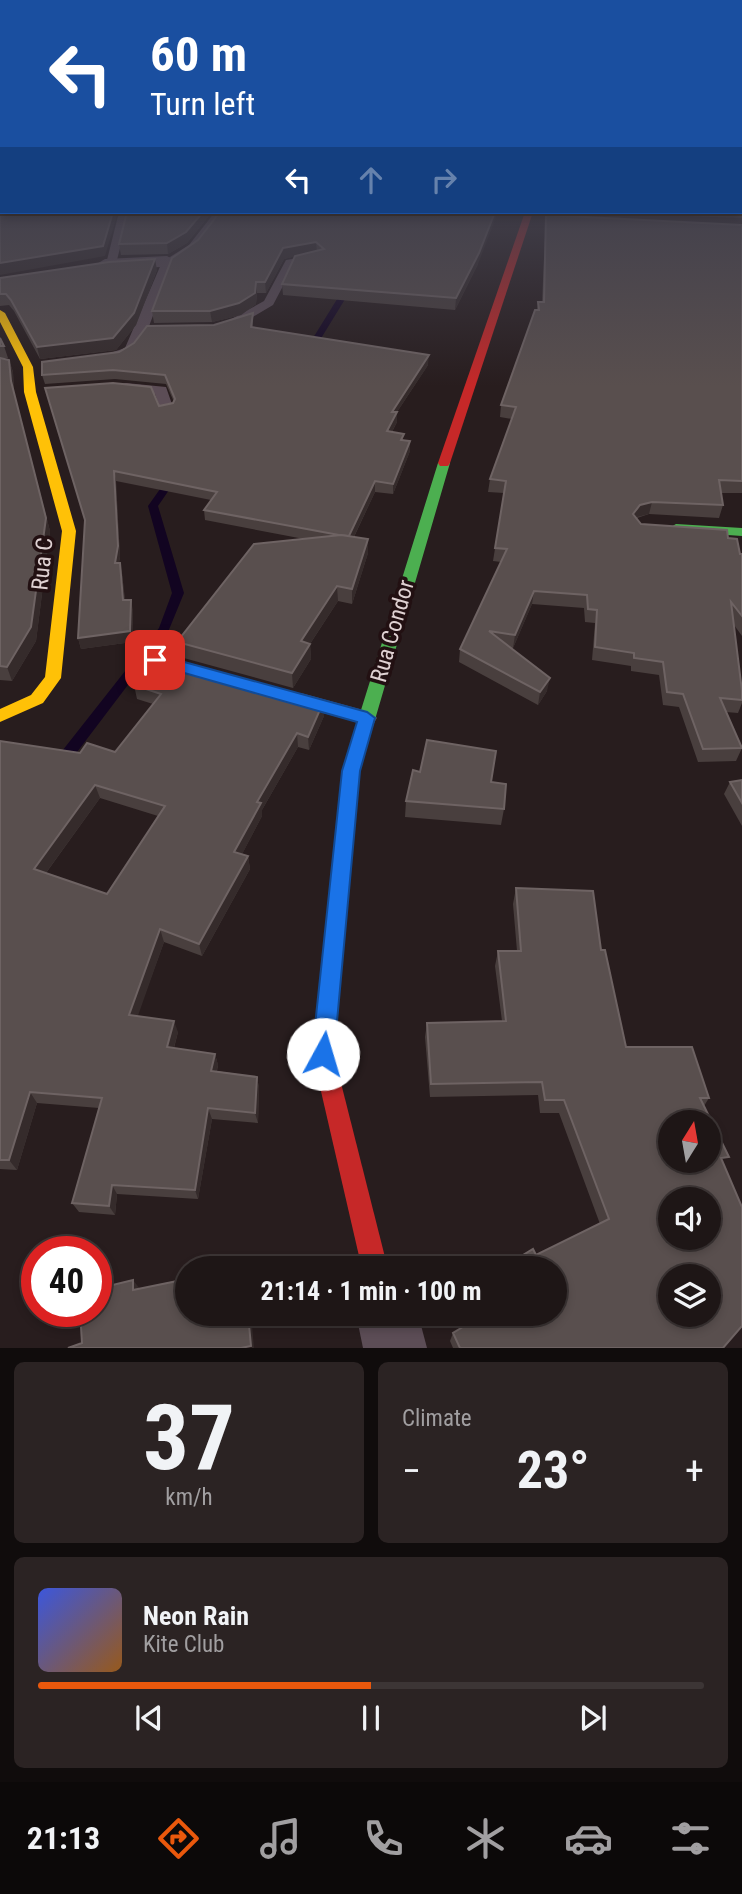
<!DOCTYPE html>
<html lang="en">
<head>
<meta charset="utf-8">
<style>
  :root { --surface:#1e1616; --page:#2b2323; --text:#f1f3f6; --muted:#a19fa1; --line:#3c3535; --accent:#ea580c }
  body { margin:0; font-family:"Roboto Condensed",sans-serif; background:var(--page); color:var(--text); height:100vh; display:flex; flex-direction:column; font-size:26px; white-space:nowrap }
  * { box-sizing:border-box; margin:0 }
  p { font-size:23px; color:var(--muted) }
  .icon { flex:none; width:38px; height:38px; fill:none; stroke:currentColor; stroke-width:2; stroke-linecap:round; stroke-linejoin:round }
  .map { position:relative; height:1348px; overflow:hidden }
  .drawer { display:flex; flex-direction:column; gap:14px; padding:14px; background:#100c0c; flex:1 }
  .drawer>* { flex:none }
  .top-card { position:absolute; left:0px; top:0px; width:742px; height:214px; box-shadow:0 4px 10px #0003,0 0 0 2px var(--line); background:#1a4fa0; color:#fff; overflow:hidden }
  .needle { width:46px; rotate:11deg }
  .controls { position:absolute; left:658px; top:1110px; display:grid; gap:14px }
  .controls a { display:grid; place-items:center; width:63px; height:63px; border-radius:50%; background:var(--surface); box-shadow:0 4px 10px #0003,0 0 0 2px var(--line); font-size:35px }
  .speed { position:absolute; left:21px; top:1236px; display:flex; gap:14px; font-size:35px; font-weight:700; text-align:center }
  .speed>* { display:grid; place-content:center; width:91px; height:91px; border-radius:50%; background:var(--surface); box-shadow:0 4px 10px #0003,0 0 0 2px var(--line); line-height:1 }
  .speed .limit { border:10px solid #d22; background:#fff; color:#111 }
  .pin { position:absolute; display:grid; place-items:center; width:60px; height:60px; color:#fff; margin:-30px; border-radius:14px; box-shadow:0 4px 10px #0006 }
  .me { position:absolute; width:77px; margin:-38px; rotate:6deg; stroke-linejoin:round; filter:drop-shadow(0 0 5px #0008) }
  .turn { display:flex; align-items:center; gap:24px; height:147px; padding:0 35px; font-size:32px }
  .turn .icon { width:91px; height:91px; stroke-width:2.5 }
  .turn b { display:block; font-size:49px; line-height:60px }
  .lanes { display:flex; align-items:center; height:66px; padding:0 35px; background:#0003; justify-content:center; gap:35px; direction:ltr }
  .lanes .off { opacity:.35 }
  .big { font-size:52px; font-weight:700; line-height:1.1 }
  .drawer .card { flex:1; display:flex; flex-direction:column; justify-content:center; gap:10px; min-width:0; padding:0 24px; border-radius:10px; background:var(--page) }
  .drawer .dial { align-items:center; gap:0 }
  .dial b { font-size:91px; line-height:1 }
  .song { display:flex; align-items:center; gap:21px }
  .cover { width:84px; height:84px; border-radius:10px; background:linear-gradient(135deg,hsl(230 70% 55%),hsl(30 70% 35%)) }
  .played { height:7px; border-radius:4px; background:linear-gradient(90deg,var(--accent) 50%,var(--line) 50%) }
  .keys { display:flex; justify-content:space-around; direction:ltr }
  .heat { display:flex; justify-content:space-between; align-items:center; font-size:38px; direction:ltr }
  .drawer .tiles { flex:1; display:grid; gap:14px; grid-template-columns:1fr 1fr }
  .card:last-child { grid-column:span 2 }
  .trip { position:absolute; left:175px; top:1256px; width:392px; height:70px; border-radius:35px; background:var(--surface); box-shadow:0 4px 10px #0003,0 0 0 2px var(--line); font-weight:700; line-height:70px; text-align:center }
  .tabs { display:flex; height:112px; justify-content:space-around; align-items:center; background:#0c0909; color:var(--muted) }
  .tabs .icon { width:49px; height:49px }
  .tabs .current { color:var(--accent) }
  .tabs b { font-size:32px; color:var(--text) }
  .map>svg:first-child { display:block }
</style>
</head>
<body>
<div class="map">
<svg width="742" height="1348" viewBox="0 0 742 1348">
  <rect width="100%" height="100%" fill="#281d1e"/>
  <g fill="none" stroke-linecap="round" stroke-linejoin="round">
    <!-- stream -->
    <g fill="#120421" fill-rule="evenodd">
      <polygon points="342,283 346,285 347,296 312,353 306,353 305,351 339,296 338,285"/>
      <polygon points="173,474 178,477 158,506 184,593 168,632 65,768 55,768 53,764 55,760 159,628 172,593 148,506 170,475"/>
    </g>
    <!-- lane -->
    <g fill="#5c4d56" fill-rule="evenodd">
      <polygon points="119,212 129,212 116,264 111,267 106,264"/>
      <polygon points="215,212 225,212 197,249 172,264 148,329 134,354 110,359 110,353 125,348 162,262 189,245"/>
      <polygon points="317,255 322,258 321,260 294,265 273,305 234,328 226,328 226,322 264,301 286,260"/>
      <polygon points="126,383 166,387 174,410 162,413 155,394 121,390 121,384"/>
      <polygon points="301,693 374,713 377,718 374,723 367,725 294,705 291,700 294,695"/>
    </g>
    <!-- street -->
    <g fill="#5c4d56" fill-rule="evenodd">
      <polygon points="167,256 177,262 174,266 105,271 95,265 105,259"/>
      <polygon points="356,1314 418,1314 427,1348 363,1348"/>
    </g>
    <!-- fast -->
    <g fill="#4caf50" fill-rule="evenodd">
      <polygon points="444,459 450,463 360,771 334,1054 342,1087 339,1095 331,1098 323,1095 312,1054 342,771 438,463"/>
      <polygon points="676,524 742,528 742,536 671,531 669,528"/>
    </g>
    <!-- slow -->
    <polygon fill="#ffc107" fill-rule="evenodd" points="0,310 5,313 33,367 36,392 76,531 61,678 43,703 0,722 0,709 31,695 45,677 62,531 24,392 23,367 0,322"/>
    <!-- jam -->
    <g fill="#c62828" fill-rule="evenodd">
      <polygon points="525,212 533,212 450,463 448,466 440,466 438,463"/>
      <polygon points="331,1076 339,1079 342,1087 388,1269 362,1269 320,1087 323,1079"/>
    </g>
  </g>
  <!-- wall -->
  <g fill="#493f3e" fill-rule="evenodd">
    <polygon points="740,197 742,197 742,218 581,212 740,212"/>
    <polygon points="127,212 212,212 187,243 168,254 121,255 119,244"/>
    <polygon points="220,212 478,264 455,310 283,295 282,284 295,256 284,259 266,293 257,293 256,304 241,315 212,322 154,323 152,311 198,240"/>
    <polygon points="546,215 742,225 742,493 721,493 723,505 719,518 649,514 637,518 641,524 728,538 740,554 742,554 742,636 734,625 742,691 742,703 738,713 726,712 742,748 736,761 698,762 679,707 663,705 659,675 631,671 631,666 592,660 595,623 585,622 584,608 532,604 513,648 511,648 547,691 538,705 459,662 460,649 501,562 493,561 504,493 488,492 490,479 512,419 500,417 501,405 537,310 538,302 542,302"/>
    <polygon points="157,270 136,325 116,350 40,359 14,311 9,305 0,306 0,278"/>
    <polygon points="253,313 253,328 428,365 397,412 397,422 392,432 404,440 410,451 393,494 375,492 354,537 368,539 368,553 352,604 338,601 310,644 311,659 293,688 180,657 177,642 304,539 205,520 204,510 211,500 116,481 120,557 119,563 122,573 125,600 133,610 132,642 81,649 78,638 85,521 45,388 159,406 174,402 166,384 115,379 45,384 42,375"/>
    <polygon points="0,338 4,346 8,358 2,358 9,360 13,372 14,393 50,531 36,641 12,681 0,680"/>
    <path d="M134,685L324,716L309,750L298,747L262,810V816L242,854L248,856L250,869L202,956L164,942L137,1016L178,1032L174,1048L215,1054L218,1065L217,1071L257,1077L259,1088L258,1123L212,1119L198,1199L117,1194L115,1215L79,1212L72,1203L99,1108L37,1103L17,1170L0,1169V741L80,753L115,752L153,704L137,699ZM100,798L158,816L107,894L46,873Z"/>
    <polygon points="742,780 742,826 724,794 730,782"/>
    <polygon points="491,782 504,809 501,825 405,817 406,801"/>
    <polygon points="516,888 601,950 626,1047 709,1098 704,1106 723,1163 742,1207 742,1327 723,1348 453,1348 450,1341 453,1333 470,1322 466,1314 555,1314 536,1255 600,1224 559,1113 540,1113 538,1095 430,1097 425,1037 427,1023 502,1021 495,966 498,951 517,951 513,904"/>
  </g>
  <!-- shaded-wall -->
  <g fill="#352b2b">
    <polygon points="113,212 118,212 105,256 0,275 0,263"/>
    <polygon points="203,212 212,212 187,243 168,254 167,243"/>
    <polygon points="495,212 498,212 478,264 455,310 456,298"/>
    <polygon points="316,242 317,252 284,259 266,293 265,282 283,248"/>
    <polygon points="155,259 157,270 136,325 116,350 40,359 37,347"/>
    <polygon points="256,282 257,293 256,304 241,315 212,322 210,311"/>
    <polygon points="429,355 428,365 391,421 392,412"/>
    <polygon points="9,360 13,372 14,393 50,531 36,641 12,681 7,667 11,381"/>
    <polygon points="397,412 397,422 387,441 387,431"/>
    <polygon points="410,441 410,451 393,494 393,484"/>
    <polygon points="114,471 116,481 120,557 117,574 115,563"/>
    <polygon points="375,481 375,492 349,547 348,537"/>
    <polygon points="652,502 649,514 637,517 630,527 633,514 640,505"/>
    <polygon points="368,539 368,553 352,604 352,589"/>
    <polygon points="120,563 122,573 126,611 123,600"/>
    <polygon points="337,586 338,601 302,656 301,641"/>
    <polygon points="534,591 532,604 513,648 515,635"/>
    <polygon points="131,600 133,610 132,642 81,649 78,638"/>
    <polygon points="310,644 311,659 293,688 292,673"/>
    <polygon points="550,678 547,691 538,705 540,692"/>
    <polygon points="323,703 324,716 309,750 308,737"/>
    <polygon points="297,733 298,747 262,810 262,816 237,864 234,852 257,802"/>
    <polygon points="95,785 100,798 40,881 34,869"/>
    <polygon points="248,856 250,869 202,956 199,944"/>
    <polygon points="160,929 164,942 134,1027 129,1015"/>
    <polygon points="174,1021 178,1032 171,1058 167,1047"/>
    <polygon points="215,1054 218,1065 214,1081 211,1071"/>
    <polygon points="257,1077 259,1088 258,1123 255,1113"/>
    <polygon points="30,1092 37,1103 17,1170 9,1160"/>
    <polygon points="208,1108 212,1119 198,1199 195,1190"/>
    <polygon points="112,1185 117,1194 115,1215 109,1206"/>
    <polygon points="133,1280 140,1289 133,1290"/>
    <polygon points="248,1314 251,1314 254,1348 252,1348 251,1346"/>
  </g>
  <!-- building -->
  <g fill="#594f4e" stroke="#6e6363" stroke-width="2" fill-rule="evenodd">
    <polygon points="0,197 2,197 2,212 113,212 103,246 0,263"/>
    <rect x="740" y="197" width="2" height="11"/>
    <polygon points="127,212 203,212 186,232 167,243 119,244"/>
    <polygon points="220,212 495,212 479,253 456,298 282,284 295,256 324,249 316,242 283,248 265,282 256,282 255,293 239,303 210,311 152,311 172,258 198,240"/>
    <polygon points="546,215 742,225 742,481 719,480 723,505 652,502 640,505 633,514 641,524 727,530 728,538 737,539 740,554 742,554 742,616 731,602 742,691 742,700 720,698 742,748 703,749 683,694 667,692 663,662 634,658 634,653 595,647 597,610 588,609 587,595 534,591 515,635 489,631 550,678 540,692 460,649 507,549 495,548 506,481 490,479 516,407 501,405 535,310 539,310 538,302 544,302"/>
    <polygon points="155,259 134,313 113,338 37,347 11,300 6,294 0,294 0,278 109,262"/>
    <polygon points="253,313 251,327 429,355 392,412 397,412 387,431 404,434 401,440 410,441 393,484 375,481 349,536 339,535 204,510 217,492 114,471 118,546 115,563 120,563 123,600 131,600 130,631 78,638 85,520 45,388 113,383 151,387 159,406 173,403 175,399 165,375 113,370 42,375 42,362 119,352 134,343 147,326 214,325"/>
    <polygon points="0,338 4,346 0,346"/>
    <polygon points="0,358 9,360 11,381 46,518 31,627 7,667 0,666"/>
    <polygon points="341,535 368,539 352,589 337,586 301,641 310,644 292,673 177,642 254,544"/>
    <path d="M153,657L323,703L308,737L297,733L257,802L261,803L234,852L248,856L199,944L160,929L129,1015L174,1021L167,1047L215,1054L211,1071L257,1077L255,1113L208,1108L195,1190L112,1185L109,1206L72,1203L102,1098L30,1092L9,1160H0V741L80,753L87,743L115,752L161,694L134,685ZM95,785L165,806L107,894L34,869Z"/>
    <polygon points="427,740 496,751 491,782 506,784 504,809 406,801 413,770 420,772"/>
    <polygon points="742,780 742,803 730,782"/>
    <path d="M516,888L593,891L601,950H605L626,1047H692L709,1098H700L729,1157L721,1158L742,1207V1326L723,1348H460L453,1333L476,1319L473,1314H555V1269H500L533,1249L536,1255L609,1219L564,1100H545L542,1082L431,1084L427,1023L506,1021L498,951H521ZM670,1122H709V1160H670ZM670,1199H709V1237H670ZM670,1276H709V1314H670Z"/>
    <polygon points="187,1279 187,1314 248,1314 251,1346 241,1348 68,1348 82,1343 80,1311 96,1311 96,1289 133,1280 133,1290"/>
  </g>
  <!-- sky -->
  <linearGradient id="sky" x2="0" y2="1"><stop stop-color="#161010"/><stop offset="0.51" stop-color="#42404c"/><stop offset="1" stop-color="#42404c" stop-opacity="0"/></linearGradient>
  <rect width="742" height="386" fill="url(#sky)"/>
  <!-- route -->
  <polygon fill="#1a73e8" stroke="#114b97" stroke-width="2" points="155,654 367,712 375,718 360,771 334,1054 331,1062 323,1065 315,1062 312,1054 342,771 357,722 149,663 149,656"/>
  <g text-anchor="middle" stroke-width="7" stroke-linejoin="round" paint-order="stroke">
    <!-- street labels -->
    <g font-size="23" fill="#dfd1d2" stroke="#221012">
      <text transform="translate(42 564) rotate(-84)" y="8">Rua C</text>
      <text transform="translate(392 631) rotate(-74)" y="8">Rua Condor</text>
    </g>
  </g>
</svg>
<div class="controls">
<a><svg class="needle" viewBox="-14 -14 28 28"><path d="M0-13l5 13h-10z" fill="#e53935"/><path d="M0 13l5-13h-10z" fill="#a19fa1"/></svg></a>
<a><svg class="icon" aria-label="sound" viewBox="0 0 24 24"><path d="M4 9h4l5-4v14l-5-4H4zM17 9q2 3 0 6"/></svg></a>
<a><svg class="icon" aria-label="layers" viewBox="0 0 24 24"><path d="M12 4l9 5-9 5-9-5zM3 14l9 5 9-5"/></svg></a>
</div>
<div class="speed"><div class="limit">40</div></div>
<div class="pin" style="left:155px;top:660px;background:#d93025"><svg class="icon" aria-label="arrive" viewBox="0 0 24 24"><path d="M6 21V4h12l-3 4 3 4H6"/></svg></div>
<svg class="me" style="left:323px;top:1054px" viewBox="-20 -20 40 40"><circle r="19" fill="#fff"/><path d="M0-13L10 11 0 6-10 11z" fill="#1a73e8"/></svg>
<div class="trip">21:14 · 1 min · 100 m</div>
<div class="top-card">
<div class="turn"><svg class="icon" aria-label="left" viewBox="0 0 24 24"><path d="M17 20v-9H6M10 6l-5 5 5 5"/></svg><div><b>60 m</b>Turn left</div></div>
<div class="lanes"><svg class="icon" aria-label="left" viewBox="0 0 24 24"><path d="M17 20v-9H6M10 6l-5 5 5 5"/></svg><svg class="icon off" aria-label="ahead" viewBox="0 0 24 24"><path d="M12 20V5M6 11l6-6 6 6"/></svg><svg class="icon off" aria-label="right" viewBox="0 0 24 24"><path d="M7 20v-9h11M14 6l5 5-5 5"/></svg></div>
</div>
</div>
<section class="drawer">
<div class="tiles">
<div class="card dial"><b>37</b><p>km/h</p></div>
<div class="card"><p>Climate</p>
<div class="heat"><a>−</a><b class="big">23°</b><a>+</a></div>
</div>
<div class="card">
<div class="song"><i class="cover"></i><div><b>Neon Rain</b><p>Kite Club</p></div></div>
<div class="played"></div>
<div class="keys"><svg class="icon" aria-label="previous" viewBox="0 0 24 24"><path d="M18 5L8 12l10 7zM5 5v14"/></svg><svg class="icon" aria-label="pause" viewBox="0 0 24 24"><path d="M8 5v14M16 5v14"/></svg><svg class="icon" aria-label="next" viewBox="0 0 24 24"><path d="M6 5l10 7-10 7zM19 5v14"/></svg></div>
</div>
</div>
</section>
<nav class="tabs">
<b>21:13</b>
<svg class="icon current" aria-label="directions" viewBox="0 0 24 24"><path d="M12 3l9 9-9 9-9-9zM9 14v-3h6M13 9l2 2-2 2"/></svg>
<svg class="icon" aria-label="music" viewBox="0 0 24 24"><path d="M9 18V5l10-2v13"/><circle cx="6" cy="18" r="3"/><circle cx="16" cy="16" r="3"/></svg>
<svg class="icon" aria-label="phone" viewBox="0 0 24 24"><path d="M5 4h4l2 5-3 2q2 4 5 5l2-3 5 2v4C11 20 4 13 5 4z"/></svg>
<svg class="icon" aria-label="climate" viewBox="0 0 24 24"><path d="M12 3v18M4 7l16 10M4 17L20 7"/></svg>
<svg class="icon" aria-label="car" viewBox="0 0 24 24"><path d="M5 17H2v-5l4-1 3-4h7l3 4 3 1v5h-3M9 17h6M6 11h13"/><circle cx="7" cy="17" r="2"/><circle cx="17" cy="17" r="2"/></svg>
<svg class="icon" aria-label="filters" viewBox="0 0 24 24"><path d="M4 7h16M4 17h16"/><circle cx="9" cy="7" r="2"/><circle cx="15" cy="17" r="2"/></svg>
</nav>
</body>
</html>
